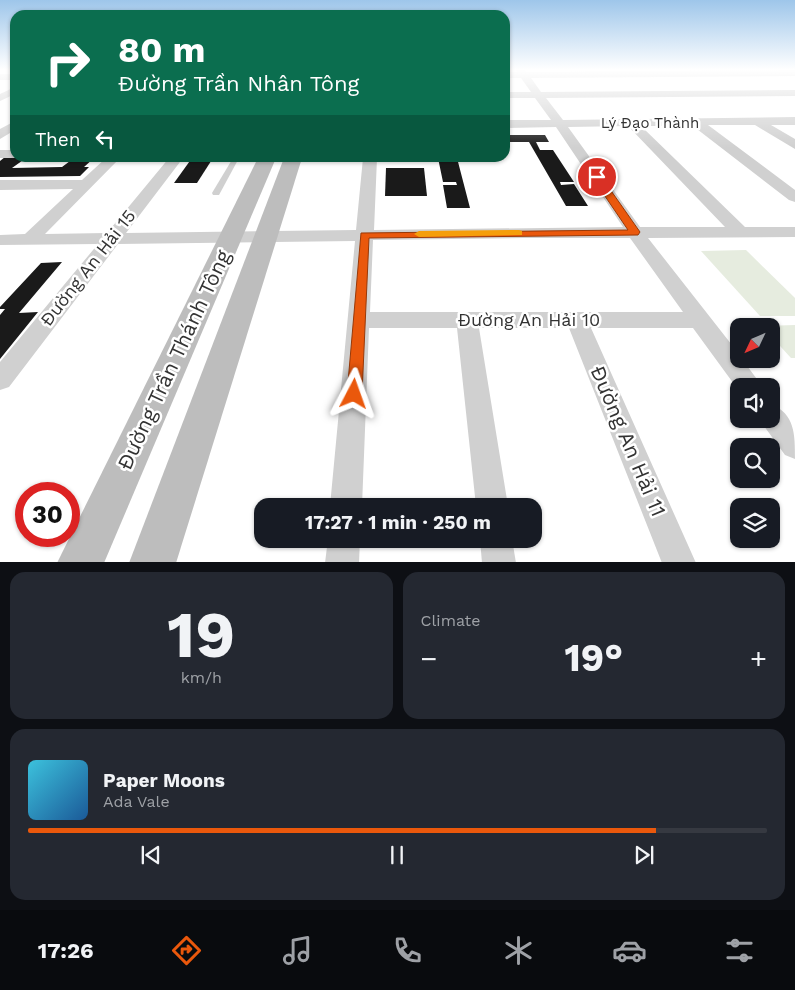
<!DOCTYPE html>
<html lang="en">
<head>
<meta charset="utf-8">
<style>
  :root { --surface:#171b24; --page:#242831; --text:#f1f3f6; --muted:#9ea1a6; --line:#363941; --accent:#ea580c }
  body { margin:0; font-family:"Work Sans",sans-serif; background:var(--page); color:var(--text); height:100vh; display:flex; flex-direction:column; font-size:19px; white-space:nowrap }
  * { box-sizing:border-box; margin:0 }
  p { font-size:16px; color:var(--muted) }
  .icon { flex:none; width:28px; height:28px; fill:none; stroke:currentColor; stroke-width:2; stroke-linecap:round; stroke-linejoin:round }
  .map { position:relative; height:562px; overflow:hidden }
  .drawer { display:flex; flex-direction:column; gap:10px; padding:10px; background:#0d0f14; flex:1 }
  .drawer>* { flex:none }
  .banner { position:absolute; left:10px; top:10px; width:500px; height:152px; border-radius:15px; box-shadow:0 1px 4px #0004; background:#0b6e4f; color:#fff; overflow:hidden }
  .needle { width:32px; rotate:226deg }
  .fabs { position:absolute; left:730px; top:318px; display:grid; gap:10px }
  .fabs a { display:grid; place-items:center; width:50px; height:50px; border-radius:10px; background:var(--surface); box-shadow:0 1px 4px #0004; font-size:25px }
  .speed { position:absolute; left:15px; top:482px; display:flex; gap:10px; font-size:25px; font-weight:700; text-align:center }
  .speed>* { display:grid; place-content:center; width:65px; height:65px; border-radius:50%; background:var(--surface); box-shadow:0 1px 4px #0004; line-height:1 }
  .speed .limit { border:8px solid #d22; background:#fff; color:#111 }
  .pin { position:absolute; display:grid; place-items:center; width:42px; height:42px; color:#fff; margin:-21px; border:2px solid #fff; border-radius:50%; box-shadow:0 1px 5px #0007 }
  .me { position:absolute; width:55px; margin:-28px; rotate:4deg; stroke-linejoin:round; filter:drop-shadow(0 0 4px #0008) }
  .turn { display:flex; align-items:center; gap:18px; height:105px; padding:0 25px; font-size:22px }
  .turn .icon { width:65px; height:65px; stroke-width:2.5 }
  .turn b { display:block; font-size:35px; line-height:42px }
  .then { display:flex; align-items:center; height:48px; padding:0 25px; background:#0003; gap:10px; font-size:19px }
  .big { font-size:38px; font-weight:700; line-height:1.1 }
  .drawer .widget { flex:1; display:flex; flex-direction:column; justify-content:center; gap:8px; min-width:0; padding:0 18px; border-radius:15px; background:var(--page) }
  .drawer .dial { align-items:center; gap:0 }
  .dial b { font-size:65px; line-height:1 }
  .song { display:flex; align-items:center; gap:15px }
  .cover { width:60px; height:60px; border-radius:8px; background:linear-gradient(135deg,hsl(190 70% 55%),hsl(210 70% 35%)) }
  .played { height:5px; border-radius:2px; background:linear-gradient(90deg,var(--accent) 85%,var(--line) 85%) }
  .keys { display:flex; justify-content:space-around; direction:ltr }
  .heat { display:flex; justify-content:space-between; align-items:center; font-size:28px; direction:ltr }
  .drawer .tiles { flex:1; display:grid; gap:10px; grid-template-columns:1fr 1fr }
  .widget:last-child { grid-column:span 2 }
  .trip { position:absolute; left:254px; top:498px; width:288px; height:50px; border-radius:15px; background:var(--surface); box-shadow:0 1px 4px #0004; font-weight:700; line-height:50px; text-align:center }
  .tabs { display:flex; height:80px; justify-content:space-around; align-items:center; background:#090b0e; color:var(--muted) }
  .tabs .icon { width:35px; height:35px }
  .tabs .active { color:var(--accent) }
  .tabs b { font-size:22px; color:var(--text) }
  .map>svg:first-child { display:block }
</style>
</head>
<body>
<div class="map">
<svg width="795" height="563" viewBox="0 0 795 563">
  <rect width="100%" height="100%" fill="#fff"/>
  <!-- green -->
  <g fill="#e6ecdf">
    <polygon points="746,250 795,298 795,316 760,316 701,251"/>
    <polygon points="795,325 795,358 791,358 771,336 771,326 762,326"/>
  </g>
  <!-- building -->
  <g fill="#1a1a1a">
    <polygon points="505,135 545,135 549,142 536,142 540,150 553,150 574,182 560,182 561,185 574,184 588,206 566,206 529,142 505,142"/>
    <polygon points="5,157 26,158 12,168 62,167 74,158 94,158 84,167 89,167 80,176 0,177 0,161"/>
    <polygon points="192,158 213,158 197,183 174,183"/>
    <polygon points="438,158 457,158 470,208 447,208 443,185 457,185 456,182 443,182"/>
    <polygon points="386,168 424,168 427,196 385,196"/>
    <polygon points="62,262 19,313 38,312 0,359 0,315 5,309 0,309 0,307 41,263"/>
  </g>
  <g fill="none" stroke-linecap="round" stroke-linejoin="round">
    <!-- service -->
    <polygon fill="#d0d0d0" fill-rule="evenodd" points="233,158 239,158 219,195 213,195 212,193"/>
    <!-- minor -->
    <g fill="#d0d0d0" fill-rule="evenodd">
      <path d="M516,70H525L526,72L795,70V76L531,78L541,92L795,90V96L546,98L563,120L795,117V125H771L795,139V149L755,125H708L795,190V202L789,200L693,126H641L745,227H795V237L648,238L739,354V359H742L762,386H739V391L693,328H591L696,563H662L569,328H479L508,506H476L457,328H369L362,506H330L355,241L118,244L9,387L0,390V362L98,244L0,245V235L25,234L73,189L0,190V180H82L106,158H120L45,234L107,233L169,158H183L126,233L356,230L363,158H377L374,230L623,227L556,127L505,128V120H551L535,98H505V92H531L521,78H505V72H517ZM628,126L725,227H640L568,127ZM524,238H630L683,312H370L373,240Z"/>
      <rect x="0" y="74" width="15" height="6"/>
      <polygon points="15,87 15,94 0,101 0,94"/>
      <polygon points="15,121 15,130 0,139 0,129"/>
      <polygon points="0,150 15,150 15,158 17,158 0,158"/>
      <path d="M771,404C795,414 795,434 795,459L785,455L759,419H771Z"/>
      <polygon points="328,539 360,539 359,563 325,563"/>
      <polygon points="480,539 512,539 516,563 482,563"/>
    </g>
    <!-- secondary -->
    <g fill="#bdbdbd" fill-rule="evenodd">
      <polygon points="258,158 276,158 104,563 57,563"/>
      <polygon points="284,158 302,158 176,563 129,563"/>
    </g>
  </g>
  <!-- sky -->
  <linearGradient id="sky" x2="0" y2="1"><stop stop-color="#9ec6ea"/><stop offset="0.47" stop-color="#fff"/><stop offset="1" stop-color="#fff" stop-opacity="0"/></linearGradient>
  <rect width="795" height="148" fill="url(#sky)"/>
  <!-- route -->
  <polygon fill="#ea580c" stroke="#983908" points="594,175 600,175 640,232 638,235 369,238 362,394 360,399 354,400 349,399 347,394 361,233 628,230 592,177"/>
  <!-- slow -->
  <polygon fill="#f59e0b" points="519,230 522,231 522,235 419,237 414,234 419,231"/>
  <g text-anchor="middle" stroke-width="5" stroke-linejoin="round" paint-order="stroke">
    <!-- far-street labels -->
    <g font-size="15" fill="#333" stroke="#fff">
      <text x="650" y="128">Lý Đạo Thành</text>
    </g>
    <!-- street labels -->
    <g font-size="18" fill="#333" stroke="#fff">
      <text transform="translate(88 268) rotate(-52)" y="6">Đường An Hải 15</text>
      <text x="529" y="326">Đường An Hải 10</text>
    </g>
    <!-- near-street labels -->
    <g font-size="21" fill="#333" stroke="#fff">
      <text transform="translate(174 360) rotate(-65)" y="7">Đường Trần Thánh Tông</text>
      <text transform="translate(628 441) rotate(67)" y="7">Đường An Hải 11</text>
    </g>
  </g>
</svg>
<div class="fabs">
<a><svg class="needle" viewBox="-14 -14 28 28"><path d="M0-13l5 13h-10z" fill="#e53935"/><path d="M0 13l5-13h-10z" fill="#9ea1a6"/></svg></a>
<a><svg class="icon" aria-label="sound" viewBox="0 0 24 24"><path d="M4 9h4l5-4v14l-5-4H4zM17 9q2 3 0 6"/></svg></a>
<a><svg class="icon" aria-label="search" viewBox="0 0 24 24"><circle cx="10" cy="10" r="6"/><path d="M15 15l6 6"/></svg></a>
<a><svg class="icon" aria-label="layers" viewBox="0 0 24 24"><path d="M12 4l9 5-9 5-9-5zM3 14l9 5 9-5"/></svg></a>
</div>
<div class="speed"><div class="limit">30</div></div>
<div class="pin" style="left:597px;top:177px;background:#d93025"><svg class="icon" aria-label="arrive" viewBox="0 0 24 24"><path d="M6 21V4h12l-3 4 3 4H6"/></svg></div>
<svg class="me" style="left:354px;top:394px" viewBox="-20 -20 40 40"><path d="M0-17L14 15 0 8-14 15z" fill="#ea580c" stroke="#fff" stroke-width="4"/></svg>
<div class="trip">17:27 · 1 min · 250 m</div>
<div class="banner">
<div class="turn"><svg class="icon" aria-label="right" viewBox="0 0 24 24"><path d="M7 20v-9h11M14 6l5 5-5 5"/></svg><div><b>80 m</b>Đường Trần Nhân Tông</div></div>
<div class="then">Then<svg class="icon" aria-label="left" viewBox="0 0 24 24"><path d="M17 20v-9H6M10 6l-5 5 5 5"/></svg></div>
</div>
</div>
<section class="drawer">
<div class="tiles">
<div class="widget dial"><b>19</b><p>km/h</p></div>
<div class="widget"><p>Climate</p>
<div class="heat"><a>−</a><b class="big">19°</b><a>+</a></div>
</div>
<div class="widget">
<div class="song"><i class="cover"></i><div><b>Paper Moons</b><p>Ada Vale</p></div></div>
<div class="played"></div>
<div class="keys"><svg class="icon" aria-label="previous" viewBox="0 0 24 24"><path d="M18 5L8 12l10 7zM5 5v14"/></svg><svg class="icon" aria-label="pause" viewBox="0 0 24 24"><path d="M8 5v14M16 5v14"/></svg><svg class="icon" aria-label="next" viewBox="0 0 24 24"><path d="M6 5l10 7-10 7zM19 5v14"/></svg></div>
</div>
</div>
</section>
<nav class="tabs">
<b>17:26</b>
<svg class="icon active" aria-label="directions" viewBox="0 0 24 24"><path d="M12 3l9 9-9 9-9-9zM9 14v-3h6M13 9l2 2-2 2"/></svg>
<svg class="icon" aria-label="music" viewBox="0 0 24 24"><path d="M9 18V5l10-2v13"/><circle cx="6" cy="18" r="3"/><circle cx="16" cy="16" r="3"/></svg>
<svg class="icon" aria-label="phone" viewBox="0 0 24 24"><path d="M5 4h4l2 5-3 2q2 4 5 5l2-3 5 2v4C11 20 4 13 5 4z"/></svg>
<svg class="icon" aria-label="climate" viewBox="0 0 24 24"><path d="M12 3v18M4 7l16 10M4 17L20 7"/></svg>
<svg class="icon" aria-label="car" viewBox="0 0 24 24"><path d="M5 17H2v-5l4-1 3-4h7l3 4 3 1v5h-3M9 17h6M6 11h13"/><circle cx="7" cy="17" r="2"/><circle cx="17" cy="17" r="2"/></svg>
<svg class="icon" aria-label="filters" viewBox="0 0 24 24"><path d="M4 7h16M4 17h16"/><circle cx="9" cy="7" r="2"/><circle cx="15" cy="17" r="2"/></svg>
</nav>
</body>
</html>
